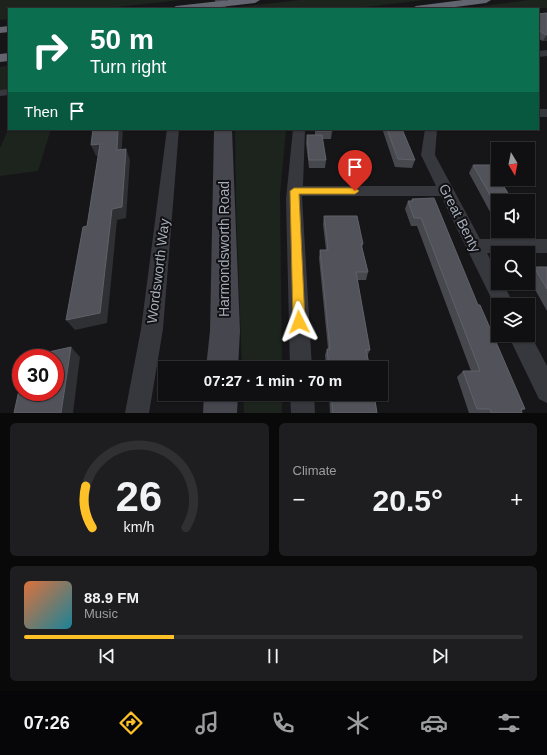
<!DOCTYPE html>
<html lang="en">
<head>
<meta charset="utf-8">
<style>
  :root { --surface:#101013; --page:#1e1e21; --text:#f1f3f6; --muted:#9c9da0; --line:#303033; --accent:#ffc128 }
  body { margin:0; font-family:Arial,sans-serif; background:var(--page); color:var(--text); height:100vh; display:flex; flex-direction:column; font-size:15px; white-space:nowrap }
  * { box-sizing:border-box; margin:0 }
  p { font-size:13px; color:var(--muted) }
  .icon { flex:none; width:22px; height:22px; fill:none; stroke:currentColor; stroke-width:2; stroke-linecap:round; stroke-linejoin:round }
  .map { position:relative; height:413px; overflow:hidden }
  .drawer { display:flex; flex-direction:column; gap:10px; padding:10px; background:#09090a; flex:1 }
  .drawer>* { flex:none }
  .guide { position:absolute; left:8px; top:8px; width:531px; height:122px; border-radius:0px; box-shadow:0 1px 3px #0004,0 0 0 1px var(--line); background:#0b6e4f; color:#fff; overflow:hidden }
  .needle { width:26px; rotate:170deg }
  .buttons { position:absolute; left:491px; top:142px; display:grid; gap:8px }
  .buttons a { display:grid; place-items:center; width:44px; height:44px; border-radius:0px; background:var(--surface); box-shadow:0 1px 3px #0004,0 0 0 1px var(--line); font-size:20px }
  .speed { position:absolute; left:12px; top:349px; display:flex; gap:8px; font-size:20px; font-weight:700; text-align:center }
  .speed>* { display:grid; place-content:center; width:52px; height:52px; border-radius:50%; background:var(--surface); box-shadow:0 1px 3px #0004,0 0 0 1px var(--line); line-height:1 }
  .speed .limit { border:6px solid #d22; background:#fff; color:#111 }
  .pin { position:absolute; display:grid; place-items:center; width:34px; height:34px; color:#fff; margin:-41px -17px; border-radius:50% 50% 50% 0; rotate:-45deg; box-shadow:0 0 4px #0007 }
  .pin .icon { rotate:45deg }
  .me { position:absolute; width:44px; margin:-22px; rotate:357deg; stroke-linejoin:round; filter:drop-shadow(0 0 3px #0008) }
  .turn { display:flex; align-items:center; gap:14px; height:84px; padding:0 16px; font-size:18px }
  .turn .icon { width:52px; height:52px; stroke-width:2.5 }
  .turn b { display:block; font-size:28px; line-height:34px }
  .then { display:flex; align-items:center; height:38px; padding:0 16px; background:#0003; gap:8px; font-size:15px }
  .big { font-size:30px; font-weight:700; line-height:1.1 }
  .drawer .tile { flex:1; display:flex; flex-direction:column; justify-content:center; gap:6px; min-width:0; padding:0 14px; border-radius:6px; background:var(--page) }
  .drawer .dial { align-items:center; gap:0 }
  .dial svg { height:104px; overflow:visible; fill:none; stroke:var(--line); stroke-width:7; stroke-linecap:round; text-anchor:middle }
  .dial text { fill:var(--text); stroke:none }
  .song { display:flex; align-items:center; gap:12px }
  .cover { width:48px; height:48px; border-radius:6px; background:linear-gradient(135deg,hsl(20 70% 55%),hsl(190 70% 35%)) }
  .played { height:4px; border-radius:2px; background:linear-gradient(90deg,var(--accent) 30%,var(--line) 30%) }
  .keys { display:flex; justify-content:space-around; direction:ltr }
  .heat { display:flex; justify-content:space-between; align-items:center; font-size:22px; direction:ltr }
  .drawer .tiles { flex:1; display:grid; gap:10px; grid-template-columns:1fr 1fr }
  .tile:last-child { grid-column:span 2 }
  .trip { position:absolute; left:158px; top:361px; width:230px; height:40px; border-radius:0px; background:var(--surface); box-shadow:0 1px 3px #0004,0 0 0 1px var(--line); font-weight:700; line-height:40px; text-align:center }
  .dock { display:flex; height:64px; justify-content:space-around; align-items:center; background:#060608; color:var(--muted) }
  .dock .icon { width:28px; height:28px }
  .dock .on { color:var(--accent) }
  .dock b { font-size:18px; color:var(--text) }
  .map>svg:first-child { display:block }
</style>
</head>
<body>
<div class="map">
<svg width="547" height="413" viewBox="0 0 547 413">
  <rect width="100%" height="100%" fill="#161619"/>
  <!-- green -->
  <g fill="#1c241d">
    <polygon points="0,0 181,0 99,9 9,9 9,19 0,20"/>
    <polygon points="300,0 424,0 349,9 220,9"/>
    <polygon points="528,0 547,0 547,8 460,9"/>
    <polygon points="9,65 9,91 0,92 0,67"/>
    <polygon points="9,128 51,129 38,171 0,176 0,148"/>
    <polygon points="235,129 286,129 280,195 282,368 242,368 236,206"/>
    <polygon points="243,394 282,394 282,413 244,413"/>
  </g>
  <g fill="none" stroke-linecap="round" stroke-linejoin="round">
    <!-- street -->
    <g fill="#37373e" fill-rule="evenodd">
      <polygon points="547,50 547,56 538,57 538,51"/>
      <polygon points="9,89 9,95 0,96 0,90"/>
      <rect x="538" y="109" width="9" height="8"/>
      <polygon points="167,129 179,129 163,329 149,413 125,413 141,329"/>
      <polygon points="293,129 305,129 303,186 436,186 421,155 425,129 437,129 435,155 480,239 547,239 547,253 487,253 498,274 498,283 503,283 514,305 498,305 498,312 441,196 302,196 312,368 290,368 286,199"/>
      <polygon points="528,330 547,366 547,403 539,399 508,335 528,335"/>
      <polygon points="290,394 314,394 315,413 291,413"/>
    </g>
    <!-- secondary -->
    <g fill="#45464e" fill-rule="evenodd">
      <polygon points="215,0 225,0 226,9 216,9"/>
      <polygon points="214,129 232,129 240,331 238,368 206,368 210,331"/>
      <polygon points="204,394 238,394 237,413 203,413"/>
    </g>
    <!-- highway -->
    <g fill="#62656f" fill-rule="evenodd">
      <polygon points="229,0 260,0 255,3 203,9 171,9 176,6"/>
      <polygon points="463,0 491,0 486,3 440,9 411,9 416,6"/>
      <polygon points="9,26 9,32 0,33 0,27"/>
      <polygon points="9,53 9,61 0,62 0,54"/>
    </g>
  </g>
  <!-- wall -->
  <g fill="#47484e">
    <polygon points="547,13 547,41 543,41 538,39 538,14"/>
    <polygon points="315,129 332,129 332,131 331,139 322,139 326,160 325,168 309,168 306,143 307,135 315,135"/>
    <polygon points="384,129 402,129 415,160 412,168 395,167 383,131"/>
    <polygon points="473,165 498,201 498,221 495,221 469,173"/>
    <polygon points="412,199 478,305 525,409 521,411 522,413 469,413 457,377 463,371 471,371 417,226 411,226 405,209 408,201 411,201"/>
    <polygon points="324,216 363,244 362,248 368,272 366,280 357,280 370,350 367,356 370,368 326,368 325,355 327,349 328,349 319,258 320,250 326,250 323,224"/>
    <polygon points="534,267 547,267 547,311 528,277 528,274"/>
    <polygon points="329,394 374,394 377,413 330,413"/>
  </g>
  <!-- shaded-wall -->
  <g fill="#2f3034">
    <polygon points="546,35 547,35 547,41 543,41"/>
    <polygon points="118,129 123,129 121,161 117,150"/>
    <polygon points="100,144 105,154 96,156 91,145"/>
    <polygon points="126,149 130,160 126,218 117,220 107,323 75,330 66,320 112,209"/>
    <polygon points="71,347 80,357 73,413 61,413"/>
  </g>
  <!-- building -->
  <g fill="#52535a" stroke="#5f6169">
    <polygon points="547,13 547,35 546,35 538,30 538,14"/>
    <polygon points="93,129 118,129 117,150 126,149 122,207 112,209 100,313 66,320 83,227 87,226 100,144 91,145"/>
    <rect x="316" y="129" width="16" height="2"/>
    <polygon points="387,129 402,129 415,160 398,159"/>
    <polygon points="307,135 322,135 326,160 309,160"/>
    <polygon points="473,165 490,165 498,178 498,179 499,179 513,201 498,201 498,209"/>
    <polygon points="434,198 478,305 480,305 525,409 521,409 522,413 491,413 490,409 477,409 463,371 480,371 421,218 414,218 408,201 413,201 412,199"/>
    <polygon points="324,216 357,216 363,244 361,244 368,272 356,272 370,350 366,350 370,368 329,368 327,349 330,349 320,250 328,250"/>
    <polygon points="534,267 547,267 547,289"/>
    <polygon points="71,347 61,413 14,413 21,381 21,392 55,392 55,358 26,358 26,357"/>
    <polygon points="331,394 374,394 377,413 333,413"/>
  </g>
  <!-- route -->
  <polygon fill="#ffc128" stroke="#a67d1a" points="294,188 355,188 359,191 355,194 299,194 305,322 303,326 299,327 295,326 293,322 290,191"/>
  <g text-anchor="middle" stroke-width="4" stroke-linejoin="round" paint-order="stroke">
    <!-- street labels -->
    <g font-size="14" fill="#a7acba" stroke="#111114">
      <text transform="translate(460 218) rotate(63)" y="5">Great Benty</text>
      <text transform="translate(224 249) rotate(-90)" y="5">Harmondsworth Road</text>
      <text transform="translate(158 271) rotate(-83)" y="5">Wordsworth Way</text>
    </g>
  </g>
</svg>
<div class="buttons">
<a><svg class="needle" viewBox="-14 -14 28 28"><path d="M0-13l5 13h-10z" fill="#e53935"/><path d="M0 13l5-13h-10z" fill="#9c9da0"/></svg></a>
<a><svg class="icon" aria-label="sound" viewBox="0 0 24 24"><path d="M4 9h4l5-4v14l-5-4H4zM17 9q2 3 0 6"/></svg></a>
<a><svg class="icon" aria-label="search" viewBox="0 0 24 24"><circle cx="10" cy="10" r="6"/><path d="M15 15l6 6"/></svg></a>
<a><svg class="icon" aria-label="layers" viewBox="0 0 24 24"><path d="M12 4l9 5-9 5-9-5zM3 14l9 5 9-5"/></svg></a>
</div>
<div class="speed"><div class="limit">30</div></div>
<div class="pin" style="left:355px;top:191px;background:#d93025"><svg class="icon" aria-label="arrive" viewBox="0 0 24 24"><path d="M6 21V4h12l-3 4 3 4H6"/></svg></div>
<svg class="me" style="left:299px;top:322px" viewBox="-20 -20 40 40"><path d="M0-17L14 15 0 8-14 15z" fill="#ffc128" stroke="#fff" stroke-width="4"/></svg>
<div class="trip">07:27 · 1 min · 70 m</div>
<div class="guide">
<div class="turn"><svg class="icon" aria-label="right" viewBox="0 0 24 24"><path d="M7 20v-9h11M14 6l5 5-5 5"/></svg><div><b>50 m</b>Turn right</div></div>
<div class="then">Then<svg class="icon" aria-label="arrive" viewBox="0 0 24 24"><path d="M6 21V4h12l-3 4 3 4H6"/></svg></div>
</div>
</div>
<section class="drawer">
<div class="tiles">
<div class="tile dial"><svg viewBox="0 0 100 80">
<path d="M14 69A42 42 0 1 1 86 69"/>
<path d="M14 69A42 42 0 0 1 9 37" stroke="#ffc128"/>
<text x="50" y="56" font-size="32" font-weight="700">26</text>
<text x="50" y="72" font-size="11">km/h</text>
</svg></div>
<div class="tile"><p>Climate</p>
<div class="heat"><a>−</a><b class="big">20.5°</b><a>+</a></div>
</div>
<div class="tile">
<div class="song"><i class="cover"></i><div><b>88.9 FM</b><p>Music</p></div></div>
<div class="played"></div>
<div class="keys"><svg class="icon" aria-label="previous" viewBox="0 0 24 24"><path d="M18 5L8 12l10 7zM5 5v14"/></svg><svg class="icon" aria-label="pause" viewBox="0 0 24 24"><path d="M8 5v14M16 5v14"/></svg><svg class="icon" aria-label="next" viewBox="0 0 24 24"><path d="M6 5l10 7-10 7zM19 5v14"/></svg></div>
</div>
</div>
</section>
<nav class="dock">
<b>07:26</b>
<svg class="icon on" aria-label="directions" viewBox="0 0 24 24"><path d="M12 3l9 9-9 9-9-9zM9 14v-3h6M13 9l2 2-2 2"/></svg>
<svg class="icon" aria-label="music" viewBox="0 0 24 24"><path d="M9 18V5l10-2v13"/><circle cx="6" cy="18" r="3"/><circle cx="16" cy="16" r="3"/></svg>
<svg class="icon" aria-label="phone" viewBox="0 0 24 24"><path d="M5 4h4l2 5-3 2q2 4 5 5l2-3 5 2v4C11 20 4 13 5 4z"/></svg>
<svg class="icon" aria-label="climate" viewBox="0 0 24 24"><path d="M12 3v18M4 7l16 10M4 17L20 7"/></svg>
<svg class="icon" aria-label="car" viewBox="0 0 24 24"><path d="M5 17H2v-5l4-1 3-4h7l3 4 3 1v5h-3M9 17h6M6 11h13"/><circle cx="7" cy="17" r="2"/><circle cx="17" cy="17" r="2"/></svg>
<svg class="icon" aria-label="filters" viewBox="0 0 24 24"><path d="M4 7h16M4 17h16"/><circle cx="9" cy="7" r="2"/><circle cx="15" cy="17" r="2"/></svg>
</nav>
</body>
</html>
